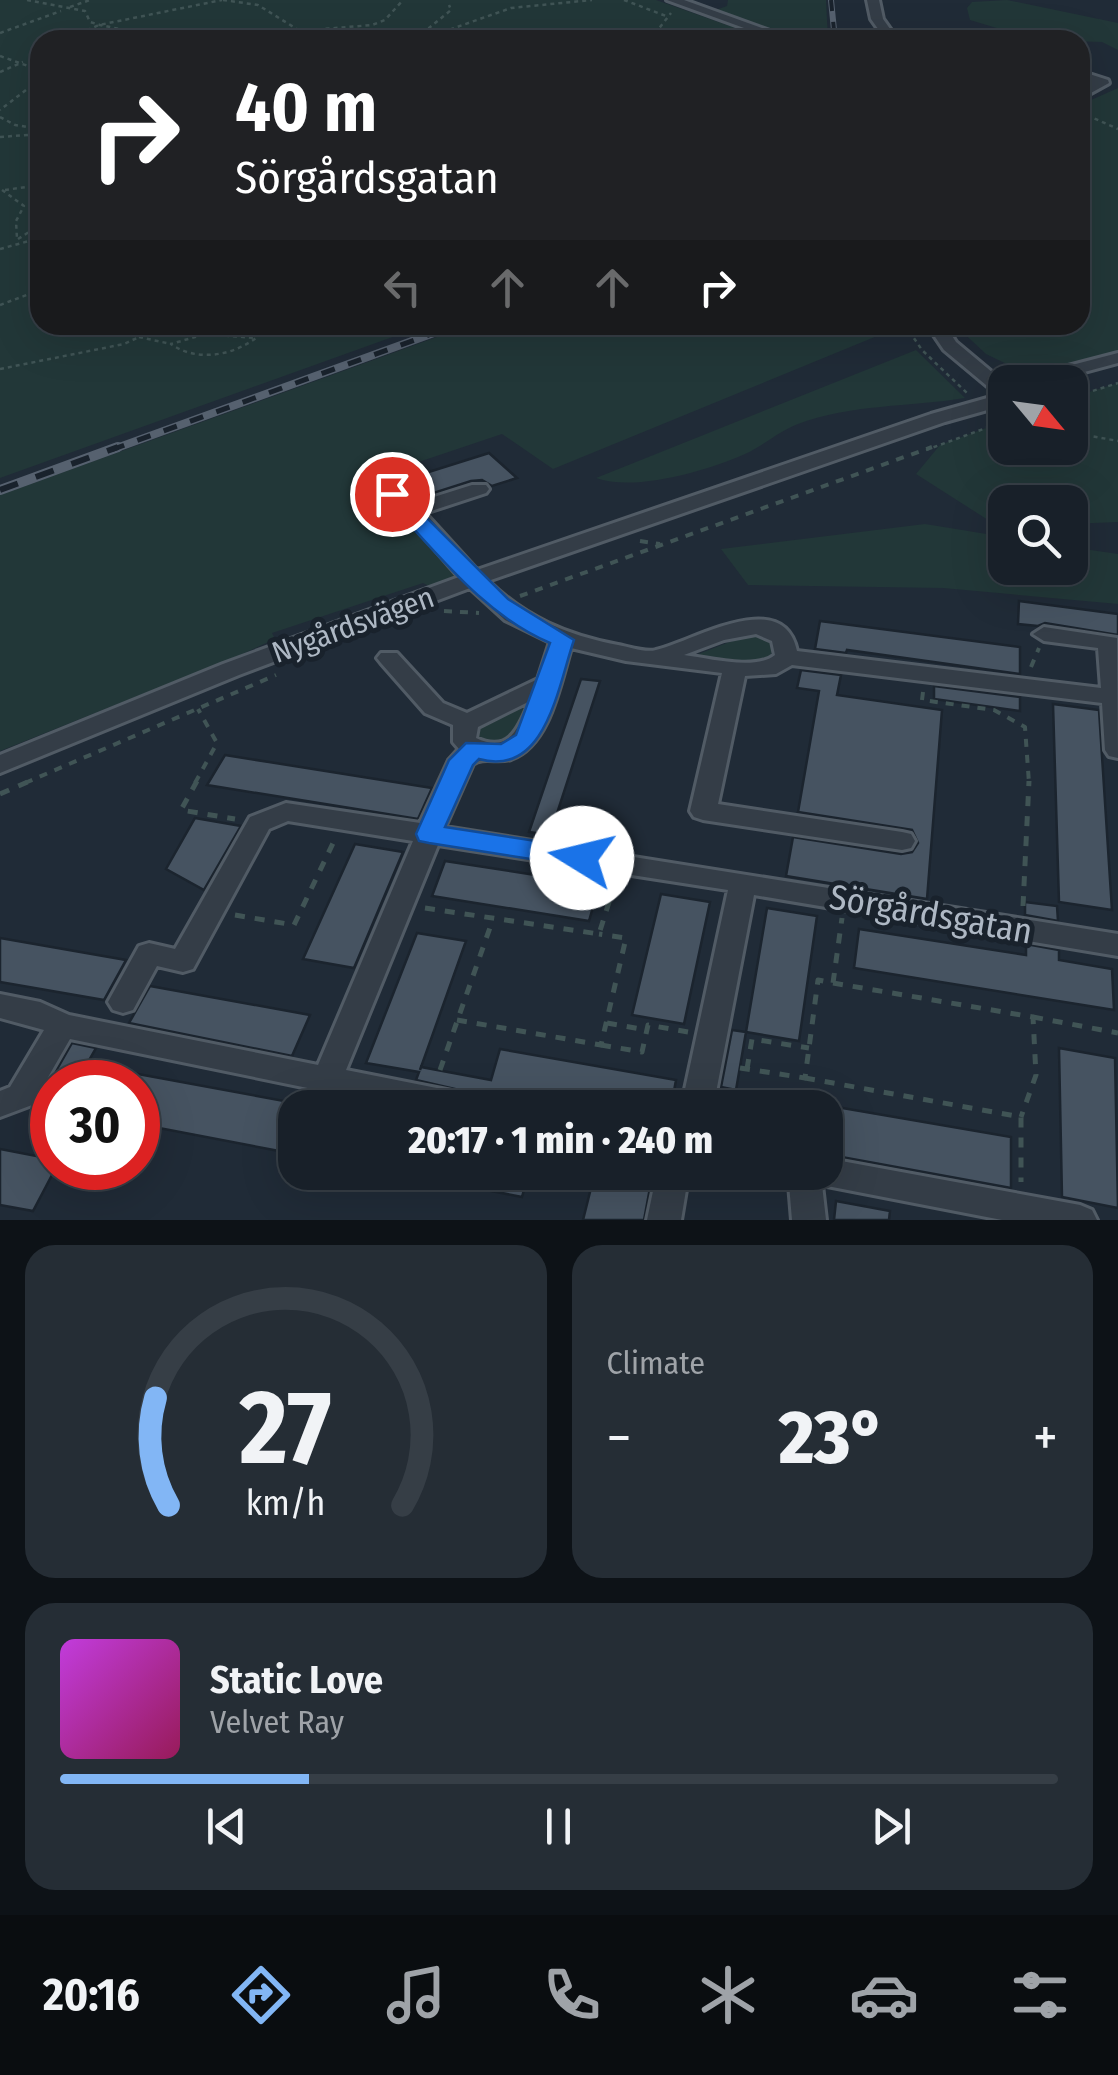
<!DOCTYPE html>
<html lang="en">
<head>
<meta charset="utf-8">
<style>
  :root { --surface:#182029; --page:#252d35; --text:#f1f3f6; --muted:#9fa3a8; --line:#363e46; --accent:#82b6f5 }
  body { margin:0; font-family:"Fira Sans Condensed",sans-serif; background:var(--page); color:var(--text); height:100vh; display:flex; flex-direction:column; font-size:38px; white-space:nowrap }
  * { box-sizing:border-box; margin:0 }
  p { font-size:32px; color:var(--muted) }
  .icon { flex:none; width:55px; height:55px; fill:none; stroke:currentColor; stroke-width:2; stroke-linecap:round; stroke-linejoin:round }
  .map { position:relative; height:1220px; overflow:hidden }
  .details { display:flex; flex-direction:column; gap:25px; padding:25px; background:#0d1217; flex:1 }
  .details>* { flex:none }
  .top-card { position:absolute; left:30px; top:30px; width:1060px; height:305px; border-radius:30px; box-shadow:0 10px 40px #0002,0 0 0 2px var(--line); background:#202124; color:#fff; overflow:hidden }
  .needle { width:65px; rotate:119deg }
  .fabs { position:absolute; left:988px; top:365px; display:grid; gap:20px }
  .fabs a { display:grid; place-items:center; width:100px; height:100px; border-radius:20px; background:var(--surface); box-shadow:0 10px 40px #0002,0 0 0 2px var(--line); font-size:50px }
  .speed { position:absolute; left:30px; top:1060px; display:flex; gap:20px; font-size:50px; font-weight:700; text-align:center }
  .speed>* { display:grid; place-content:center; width:130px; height:130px; border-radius:50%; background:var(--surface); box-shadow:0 10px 40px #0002,0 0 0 2px var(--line); line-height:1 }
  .speed .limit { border:15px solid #d22; background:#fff; color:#111 }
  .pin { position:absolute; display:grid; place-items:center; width:85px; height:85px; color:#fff; margin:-42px; border:5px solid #fff; border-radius:50%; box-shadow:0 2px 10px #0007 }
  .me { position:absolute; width:110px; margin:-55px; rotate:279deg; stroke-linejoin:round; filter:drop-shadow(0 0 8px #0008) }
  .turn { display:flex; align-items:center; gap:35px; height:210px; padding:0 40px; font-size:45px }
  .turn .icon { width:130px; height:130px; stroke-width:2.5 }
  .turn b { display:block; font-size:70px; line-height:85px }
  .lanes { display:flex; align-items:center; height:95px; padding:0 40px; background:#0003; justify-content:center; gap:50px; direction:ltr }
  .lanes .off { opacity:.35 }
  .big { font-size:75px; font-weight:800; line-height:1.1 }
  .details .card { flex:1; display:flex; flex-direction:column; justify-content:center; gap:15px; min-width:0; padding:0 35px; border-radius:30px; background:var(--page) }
  .details .dial { align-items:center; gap:0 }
  .dial svg { height:260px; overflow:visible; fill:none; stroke:var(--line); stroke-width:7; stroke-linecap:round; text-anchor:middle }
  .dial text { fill:var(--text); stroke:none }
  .song { display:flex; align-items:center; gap:30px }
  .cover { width:120px; height:120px; border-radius:15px; background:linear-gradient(135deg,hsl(290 70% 55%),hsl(330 70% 35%)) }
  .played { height:10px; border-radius:5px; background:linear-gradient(90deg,var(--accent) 25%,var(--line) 25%) }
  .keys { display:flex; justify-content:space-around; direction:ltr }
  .heat { display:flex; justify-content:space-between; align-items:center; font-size:55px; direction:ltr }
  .details .tiles { flex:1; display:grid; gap:25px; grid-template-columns:1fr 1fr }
  .card:last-child { grid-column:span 2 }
  .trip { position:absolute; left:278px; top:1090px; width:565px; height:100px; border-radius:30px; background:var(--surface); box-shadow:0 10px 40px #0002,0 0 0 2px var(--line); font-weight:800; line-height:100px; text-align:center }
  .dock { display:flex; height:160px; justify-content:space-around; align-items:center; background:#0a0d10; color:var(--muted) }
  .dock .icon { width:70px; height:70px }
  .dock .on { color:var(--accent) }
  .dock b { font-size:45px; color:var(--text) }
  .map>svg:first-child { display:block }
</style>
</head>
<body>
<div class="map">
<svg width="1118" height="1220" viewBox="0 0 1118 1220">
  <rect width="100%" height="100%" fill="#202b37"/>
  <!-- green -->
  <g fill="#223738">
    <polygon points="0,0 656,0 770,40 40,40 40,325 426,325 0,478"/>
    <polygon points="728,0 826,0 828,40 802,40 713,11 727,6"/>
    <polygon points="1007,0 1118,23 1118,50 1102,42 1036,40 970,20 967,8 972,2"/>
    <polygon points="1118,88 1118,353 1034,370 1015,368 986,354 955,325 1080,325 1080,105"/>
    <polygon points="470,325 899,327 553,469 502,434 374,477 458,575 429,586 423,583 272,633 275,639 240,655 0,751 0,495"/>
    <path d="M916,350L965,398C910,407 851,404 798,424C779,431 763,446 745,454C707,471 634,492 596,478Z"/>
    <polygon points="1118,383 1118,522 1070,524 1070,502 1005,502 1005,527 999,527 916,474 940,445 1005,421 1005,448 1070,448 1070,398"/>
    <polygon points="925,524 1005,537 1005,568 1070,568 1070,547 1118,554 1118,604 943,588 748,585 721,549"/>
    <polygon points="750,634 770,641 774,648 770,656 749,662 696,655"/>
    <polygon points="526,706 516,735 500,745 479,738 479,726"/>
  </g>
  <!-- building -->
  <g fill="#465361" stroke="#1b242e" stroke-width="2.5">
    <polygon points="489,453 517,478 492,486 482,480 471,481 418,498 400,481"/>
    <polygon points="1019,601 1118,614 1118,635 1045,623 1038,626 1018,624"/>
    <polygon points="820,621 1020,647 1020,674 847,650 846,653 815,649"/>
    <polygon points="801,670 841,675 837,695 942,710 927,899 786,876 793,837 901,854 912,852 918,843 912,830 798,812 819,691 797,688"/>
    <polygon points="581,679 600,681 550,835 529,832"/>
    <polygon points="934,686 1020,697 1020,711 934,699"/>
    <polygon points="1053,704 1099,710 1112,910 1059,902"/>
    <polygon points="225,755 432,788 418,819 207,785"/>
    <polygon points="195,818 241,826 204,890 166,869"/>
    <polygon points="355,844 403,852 354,968 303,959"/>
    <polygon points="445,861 561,879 599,886 589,921 432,896"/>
    <polygon points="661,894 710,902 684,1024 632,1015"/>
    <polygon points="1025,902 1057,906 1058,921 1025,915"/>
    <polygon points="767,908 817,916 799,1041 746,1032"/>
    <polygon points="859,929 1026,955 1026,944 1059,950 1059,960 1112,969 1114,1010 854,968"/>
    <polygon points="417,933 466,941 420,1070 421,1067 491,1080 500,1049 676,1080 671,1108 560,1108 487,1093 485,1096 416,1080 419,1072 366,1063"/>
    <polygon points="0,938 126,960 104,1000 0,982"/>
    <polygon points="150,986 310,1015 292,1056 129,1023"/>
    <polygon points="732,1030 746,1032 736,1090 721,1087"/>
    <polygon points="72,1043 96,1048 80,1076 56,1071"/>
    <polygon points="1059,1048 1115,1058 1118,1208 1062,1197"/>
    <polygon points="138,1074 295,1103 295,1154 138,1124"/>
    <polygon points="825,1105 1011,1137 1011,1188 825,1154"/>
    <polygon points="0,1149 52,1159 52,1175 33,1211 0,1205"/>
    <polygon points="441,1172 529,1172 522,1197 441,1181"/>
    <polygon points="595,1172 653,1172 644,1220 583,1220"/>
    <polygon points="836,1201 890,1211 889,1220 834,1220"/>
  </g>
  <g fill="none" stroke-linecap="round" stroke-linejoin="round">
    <defs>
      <g id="minor">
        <polygon points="667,0 684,0 795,40 777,40"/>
        <polygon points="867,0 879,0 883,19 898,40 886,40 871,19"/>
        <polygon points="1080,71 1108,80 1109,83 1080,99 1080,90 1092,84 1080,79"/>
        <path d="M927,325H945L956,342L1005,383V405L945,422L488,581C526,618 567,635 618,645C629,647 646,653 656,650C692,642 783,585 797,651L1101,688L1098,648L1044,641L1033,634L1044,627L1117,638L1118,758L1109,756L1105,750L1102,703L792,665L776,674L745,676L718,804L902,832L911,834L915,841L911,848L902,850L703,820L694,817L690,811L722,673L626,661L571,648C560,683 550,745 511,759C497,763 483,756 473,764L445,827L1118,934V956L754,895L713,1108H681L728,890L438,845L346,1070L472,1095L483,1099L488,1108H405L70,1039L32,1105L0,1117V1091L10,1087L44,1030L0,1018V994L40,1002L69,1015L318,1065L413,841L288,821L269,829L193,969L183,972L157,966L133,1010L123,1013L113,1010L108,1002L139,946L149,943L175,949L250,817L286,803L420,823L449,760L459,749L453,742V725L425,713L381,663L377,658L381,653H397L443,703L467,713L538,679L550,642L505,620L470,588L239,675L0,773V755L223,664L459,577L405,515L365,481L362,477L365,473H379L415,503L472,485H486L489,489L486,493L425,513L477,570L931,414L998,395L944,350ZM756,634L772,641L775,655C755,671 709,658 684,655L724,640ZM530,701C518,729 509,754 476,738L478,727Z"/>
        <polygon points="1118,353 1118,363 1047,382 1019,382 1022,378"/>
        <polygon points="825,1158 1080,1205 1092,1210 1097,1220 1002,1220 822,1185 826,1220 792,1220 788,1172 825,1172"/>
        <polygon points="657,1172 689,1172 681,1220 647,1220"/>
      </g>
    </defs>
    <!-- minor casing -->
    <use href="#minor" stroke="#515b65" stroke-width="6"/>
    <!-- path-far2 -->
    <g stroke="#405455" stroke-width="2.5" stroke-dasharray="4 4" stroke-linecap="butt">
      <polyline points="27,0 85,11 90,22 100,25 174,40"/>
      <polyline points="223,0 258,5 300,31"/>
      <polyline points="624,0 666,16"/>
      <polyline points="70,7 90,0"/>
      <polyline points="0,33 61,11"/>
      <polyline points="309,34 344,40"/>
      <polyline points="338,36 394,40"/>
      <polyline points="65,40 99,25 222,0"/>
      <polyline points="91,40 131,35"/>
      <polyline points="190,40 372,25 385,20 403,0"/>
      <polyline points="420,40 511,8 592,0"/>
      <polyline points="441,40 429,28 451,10 449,5"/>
      <polyline points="650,40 671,13"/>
      <polyline points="0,56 28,66 39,80 0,110"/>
      <polyline points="30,66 40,63"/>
      <polyline points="0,72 23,62"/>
      <polyline points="1080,112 1118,129"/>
      <polyline points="0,117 15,125 40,129"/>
      <polyline points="0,137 40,134"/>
      <polyline points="2,190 24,206 16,221 17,239"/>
      <polyline points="5,190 40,185"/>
      <polyline points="18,239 40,225"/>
      <polyline points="0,249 40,238"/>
      <polyline points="0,305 40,290"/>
      <polyline points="905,325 922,350 968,394"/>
      <path d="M217,335L256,338C232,356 196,362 171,344L236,325"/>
      <polyline points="139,337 171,344"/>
      <polyline points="0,369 124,344 165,325"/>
      <polyline points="1070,398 1118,383"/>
      <polyline points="1070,432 1118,441"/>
      <polyline points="926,450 1005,421"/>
    </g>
    <!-- path-far1 -->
    <g stroke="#405455" stroke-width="4" stroke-dasharray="8 8" stroke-linecap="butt">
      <polyline points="640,541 660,544"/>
      <polyline points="520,596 932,447"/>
      <polyline points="444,611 479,613"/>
      <polyline points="1031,667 1039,648"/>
      <polyline points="923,692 922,700 994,710 1025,727 1029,783"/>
      <polyline points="25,783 276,675"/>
      <polyline points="195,783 217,743 198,709"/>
    </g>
    <!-- path -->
    <g stroke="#405455" stroke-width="5" stroke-dasharray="10 10" stroke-linecap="butt">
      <polyline points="197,781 181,810 235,819"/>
      <polyline points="0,794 30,781"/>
      <polyline points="1023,906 1029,781"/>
      <polyline points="425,908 599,934 615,883"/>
      <polyline points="235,915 294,925 335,839"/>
      <polyline points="833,983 1033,1017 1036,1075 1021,1117"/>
      <polyline points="1033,1017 1118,1033"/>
      <polyline points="457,1020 601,1045 626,938 599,934"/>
      <polyline points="607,1023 647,1030"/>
      <polyline points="601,1045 642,1052 648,1025 688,1032"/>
      <polyline points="740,1068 805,1078 818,980 833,983 842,918"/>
      <polyline points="747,1069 752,1039 809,1048"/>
      <polyline points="440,1070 493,919"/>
      <polyline points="805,1078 1021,1117 1021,1182"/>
    </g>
    <!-- minor -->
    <use href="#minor" fill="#343d47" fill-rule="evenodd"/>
    <defs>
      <polyline id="rail-far2" points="831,0 835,40"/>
      <polyline id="rail-far1" points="111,450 456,325"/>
      <polyline id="rail" points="0,490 118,447"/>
    </defs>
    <!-- rail-far2 casing -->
    <use href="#rail-far2" stroke="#56616f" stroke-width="6"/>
    <!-- rail-far1 casing -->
    <use href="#rail-far1" stroke="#56616f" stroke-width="8"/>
    <!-- rail casing -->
    <use href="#rail" stroke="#56616f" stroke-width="10"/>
    <!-- rail-far2 -->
    <use href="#rail-far2" stroke="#19222c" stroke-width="4" stroke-dasharray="11" stroke-linecap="butt"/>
    <!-- rail-far1 -->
    <use href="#rail-far1" stroke="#19222c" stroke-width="5" stroke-dasharray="14" stroke-linecap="butt"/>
    <!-- rail -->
    <use href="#rail" stroke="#19222c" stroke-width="6" stroke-dasharray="19" stroke-linecap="butt"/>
  </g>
  <!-- route -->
  <path fill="#1a73e8" stroke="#114b97" stroke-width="2.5" d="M392,488L399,490L508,599L574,640C558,686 546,778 479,759L473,765L445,827L582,848L592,851L596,858L592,865L582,867L429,843L419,841L416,834L449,760L466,743L501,744L516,735L550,643C482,614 435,550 385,498L382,494Z"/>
  <g text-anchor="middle" stroke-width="10" stroke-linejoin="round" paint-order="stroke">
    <!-- street labels -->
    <g font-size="30" fill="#aeb8c4" stroke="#19222c">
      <text transform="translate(353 625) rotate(-20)" y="10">Nygårdsvägen</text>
    </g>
    <!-- near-street labels -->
    <g font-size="35" fill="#aeb8c4" stroke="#19222c">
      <text transform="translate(931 914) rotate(10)" y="12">Sörgårdsgatan</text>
    </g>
  </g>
</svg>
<div class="fabs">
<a><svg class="needle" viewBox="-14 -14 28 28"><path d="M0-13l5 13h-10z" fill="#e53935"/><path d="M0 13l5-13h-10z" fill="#9fa3a8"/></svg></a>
<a><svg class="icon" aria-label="search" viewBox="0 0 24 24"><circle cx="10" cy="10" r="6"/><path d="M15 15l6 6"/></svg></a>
</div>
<div class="speed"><div class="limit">30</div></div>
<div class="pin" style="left:392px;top:494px;background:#d93025"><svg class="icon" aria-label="arrive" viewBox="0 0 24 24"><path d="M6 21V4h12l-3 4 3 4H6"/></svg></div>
<svg class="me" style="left:582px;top:858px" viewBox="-20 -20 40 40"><circle r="19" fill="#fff"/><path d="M0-13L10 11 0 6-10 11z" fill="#1a73e8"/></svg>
<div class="trip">20:17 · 1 min · 240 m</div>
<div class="top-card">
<div class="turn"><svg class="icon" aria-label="right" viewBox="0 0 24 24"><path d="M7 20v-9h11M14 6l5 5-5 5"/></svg><div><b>40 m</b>Sörgårdsgatan</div></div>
<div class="lanes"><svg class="icon off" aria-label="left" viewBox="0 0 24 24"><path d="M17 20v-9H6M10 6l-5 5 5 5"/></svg><svg class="icon off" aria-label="ahead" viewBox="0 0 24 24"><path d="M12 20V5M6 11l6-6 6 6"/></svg><svg class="icon off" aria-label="ahead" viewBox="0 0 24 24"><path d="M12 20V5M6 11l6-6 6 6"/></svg><svg class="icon" aria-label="right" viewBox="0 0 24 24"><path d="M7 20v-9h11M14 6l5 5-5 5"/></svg></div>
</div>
</div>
<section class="details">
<div class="tiles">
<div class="card dial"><svg viewBox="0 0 100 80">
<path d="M14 69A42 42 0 1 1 86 69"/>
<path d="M14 69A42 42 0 0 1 10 36" stroke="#82b6f5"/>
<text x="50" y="56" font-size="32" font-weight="700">27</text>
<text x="50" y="72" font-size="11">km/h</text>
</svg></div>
<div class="card"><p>Climate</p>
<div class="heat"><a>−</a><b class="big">23°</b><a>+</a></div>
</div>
<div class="card">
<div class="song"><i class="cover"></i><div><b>Static Love</b><p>Velvet Ray</p></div></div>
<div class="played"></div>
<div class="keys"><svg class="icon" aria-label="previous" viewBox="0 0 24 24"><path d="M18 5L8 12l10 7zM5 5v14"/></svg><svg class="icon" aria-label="pause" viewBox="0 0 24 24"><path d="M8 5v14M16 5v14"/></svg><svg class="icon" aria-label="next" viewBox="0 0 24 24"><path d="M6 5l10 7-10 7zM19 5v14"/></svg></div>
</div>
</div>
</section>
<nav class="dock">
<b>20:16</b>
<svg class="icon on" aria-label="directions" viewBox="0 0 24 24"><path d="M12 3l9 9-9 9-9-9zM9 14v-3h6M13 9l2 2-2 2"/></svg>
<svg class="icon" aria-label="music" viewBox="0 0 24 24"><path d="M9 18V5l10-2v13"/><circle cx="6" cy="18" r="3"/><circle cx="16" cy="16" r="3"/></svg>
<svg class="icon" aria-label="phone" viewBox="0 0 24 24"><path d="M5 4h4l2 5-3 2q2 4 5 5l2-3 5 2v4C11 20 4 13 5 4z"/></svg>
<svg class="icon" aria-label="climate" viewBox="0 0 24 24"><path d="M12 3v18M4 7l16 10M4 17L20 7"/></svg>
<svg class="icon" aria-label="car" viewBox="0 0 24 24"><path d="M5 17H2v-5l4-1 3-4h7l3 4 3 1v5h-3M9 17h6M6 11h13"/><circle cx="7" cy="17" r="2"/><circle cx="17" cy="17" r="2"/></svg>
<svg class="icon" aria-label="filters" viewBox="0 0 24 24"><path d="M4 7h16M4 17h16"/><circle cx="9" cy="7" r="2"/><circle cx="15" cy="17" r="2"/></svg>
</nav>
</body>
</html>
